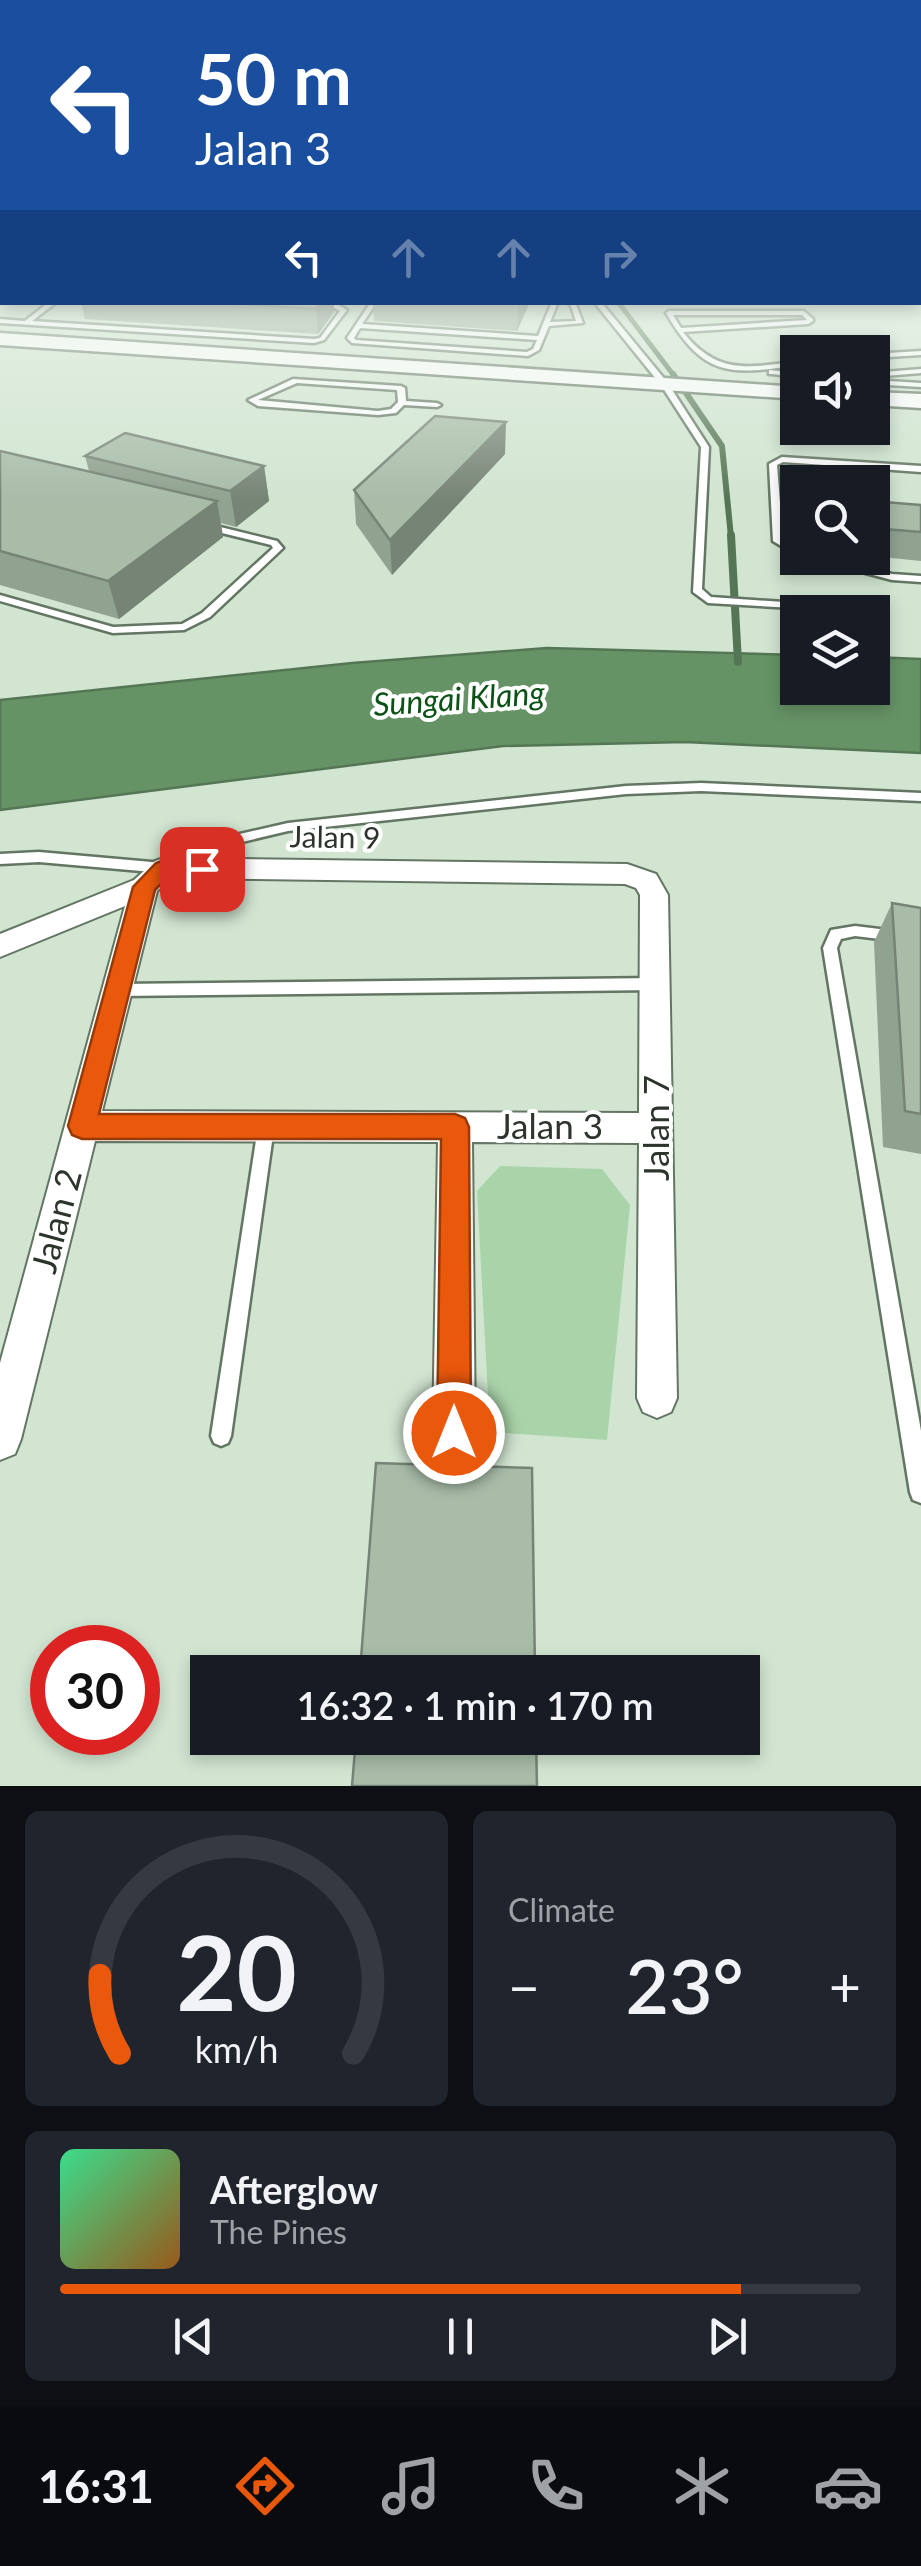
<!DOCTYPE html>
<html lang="en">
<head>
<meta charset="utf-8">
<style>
  :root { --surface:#171b24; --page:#20242c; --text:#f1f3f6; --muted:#9ea1a6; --line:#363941; --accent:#ea580c }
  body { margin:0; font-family:Lato,sans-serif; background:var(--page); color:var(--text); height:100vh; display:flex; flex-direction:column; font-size:38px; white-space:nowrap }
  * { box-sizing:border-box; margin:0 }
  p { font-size:32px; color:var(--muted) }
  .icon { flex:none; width:55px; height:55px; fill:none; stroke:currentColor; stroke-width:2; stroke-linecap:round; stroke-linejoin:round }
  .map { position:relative; height:1786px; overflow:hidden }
  .side { display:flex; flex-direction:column; gap:25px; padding:25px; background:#0d0f14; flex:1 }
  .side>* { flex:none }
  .hud { position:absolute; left:0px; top:0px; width:922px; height:305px; box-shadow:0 5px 15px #0003; background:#1a4fa0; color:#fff; overflow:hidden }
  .controls { position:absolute; left:780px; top:335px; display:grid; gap:20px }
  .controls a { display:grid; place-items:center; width:110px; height:110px; border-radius:0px; background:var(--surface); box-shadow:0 5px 15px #0003; font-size:50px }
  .speed { position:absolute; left:30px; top:1625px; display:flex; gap:20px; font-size:50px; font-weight:700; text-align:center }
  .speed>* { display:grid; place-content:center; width:130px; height:130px; border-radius:50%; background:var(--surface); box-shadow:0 5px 15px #0003; line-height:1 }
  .speed .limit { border:15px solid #d22; background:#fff; color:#111 }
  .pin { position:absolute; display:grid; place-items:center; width:85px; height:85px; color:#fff; margin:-42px; border-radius:20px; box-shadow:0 5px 15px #0006 }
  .me { position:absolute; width:110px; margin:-55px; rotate:0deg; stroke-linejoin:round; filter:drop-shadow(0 0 8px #0008) }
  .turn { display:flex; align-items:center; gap:35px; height:210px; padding:0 30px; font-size:45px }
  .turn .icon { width:130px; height:130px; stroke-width:2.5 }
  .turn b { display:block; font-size:70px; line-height:85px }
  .lanes { display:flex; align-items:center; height:95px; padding:0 30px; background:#0003; justify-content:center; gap:50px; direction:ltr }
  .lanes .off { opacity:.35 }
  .big { font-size:75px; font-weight:600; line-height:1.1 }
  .side .tile { flex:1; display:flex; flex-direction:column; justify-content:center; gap:15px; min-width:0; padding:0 35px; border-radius:15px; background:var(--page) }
  .side .dial { align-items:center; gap:0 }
  .dial svg { height:260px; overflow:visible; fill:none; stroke:var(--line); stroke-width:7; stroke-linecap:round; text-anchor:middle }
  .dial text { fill:var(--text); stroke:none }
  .song { display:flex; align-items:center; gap:30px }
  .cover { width:120px; height:120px; border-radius:15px; background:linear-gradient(135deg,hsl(150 70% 55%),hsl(30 70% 35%)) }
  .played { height:10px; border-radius:5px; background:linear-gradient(90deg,var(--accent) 85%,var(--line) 85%) }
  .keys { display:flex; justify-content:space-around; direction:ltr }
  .heat { display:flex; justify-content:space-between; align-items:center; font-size:55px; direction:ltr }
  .side .tiles { flex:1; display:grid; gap:25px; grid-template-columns:1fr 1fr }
  .tile:last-child { grid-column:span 2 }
  .trip { position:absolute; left:190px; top:1655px; width:570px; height:100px; border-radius:0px; background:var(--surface); box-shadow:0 5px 15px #0003; font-weight:600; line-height:100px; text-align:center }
  .dock { display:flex; height:160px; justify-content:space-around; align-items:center; background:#090b0e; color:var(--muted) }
  .dock .icon { width:70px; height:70px }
  .dock .selected { color:var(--accent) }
  .dock b { font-size:45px; color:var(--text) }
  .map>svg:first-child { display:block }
</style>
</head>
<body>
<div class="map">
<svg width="921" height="1786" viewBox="0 0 921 1786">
  <rect width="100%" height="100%" fill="#d1e5d1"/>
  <!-- green -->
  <polygon fill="#a9d3a9" points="500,1166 602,1169 630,1205 607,1440 490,1432 477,1191"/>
  <!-- water -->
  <polygon fill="#669366" stroke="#557655" stroke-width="2.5" points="547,648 797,655 798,688 872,688 873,657 921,659 921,753 685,742 503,746 0,810 0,700 352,663"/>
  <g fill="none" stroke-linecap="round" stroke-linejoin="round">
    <!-- stream-far2 -->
    <polyline stroke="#557655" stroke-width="5" points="618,302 675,377"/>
    <!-- stream-far1 -->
    <polyline stroke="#557655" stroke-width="6" points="673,374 722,446 731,537"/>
    <!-- stream -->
    <polyline stroke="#557655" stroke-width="8" points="731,535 738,662"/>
    <defs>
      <g id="lane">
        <rect x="0" y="289" width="2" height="4"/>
        <polygon points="49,302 57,302 32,321 314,339 320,338 340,311 324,302 333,302 347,310 324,340 314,343 0,323 0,319 25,321"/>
        <path d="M371,302H377L362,324L538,336L552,302H558L550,322L576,321L571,306L567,302H575L583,323L549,326L539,350L528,356L352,343L347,338ZM360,328L537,340L533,349L527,352L356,340L354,338Z"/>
        <polygon points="594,302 601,302 667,382 709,447 702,589 711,597 842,606 846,607 846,611 708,603 693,592 701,447 661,385"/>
        <path d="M804,311L813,319V321L808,324L683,332C717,375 748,368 798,361V365C728,376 703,376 666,313L669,311ZM673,315H802L807,320L681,328Z"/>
        <polygon points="921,351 921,355 872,358 872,354"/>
        <polygon points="921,369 921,373 872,377 872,373"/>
        <polygon points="769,370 798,373 798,377 772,374 769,374"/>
        <path d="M293,379L401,386L405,388L406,401L437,403L441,405L437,407L404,405L396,413L378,415L258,406L248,400ZM297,383L397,390L398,402L391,409L378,411L258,400Z"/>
        <polygon points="872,380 921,383 921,387 872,384"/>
        <polygon points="782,457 921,466 921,472 783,462 777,465 783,540 798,549 798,556 773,541 769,464"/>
        <polygon points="204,523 277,541 283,548 210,617 184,630 113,633 0,601 0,595 113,627 182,624 202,613 273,548 271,545 201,528 201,524"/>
        <polygon points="809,558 824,558 892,574 921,576 921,582 892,580"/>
        <polygon points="701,783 921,793 921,801 701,791 626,794 288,831 221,847 164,873 39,862 0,864 0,854 39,852 163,863 213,840 288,823 626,786"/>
        <polygon points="855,926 921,934 921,944 855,936 841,939 837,948 921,1431 921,1503 913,1500 910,1492 823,948 831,930"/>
        <polygon points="656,978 661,980 663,984 661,988 656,990 118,996 113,994 111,990 113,986 118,984"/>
        <polygon points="266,1120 272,1122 274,1127 231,1436 228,1443 221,1446 214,1443 211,1436 258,1127 260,1122"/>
      </g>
      <path id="street" d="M164,858L627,864L656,874L668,895L677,1398L671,1412L657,1418L643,1412L637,1398L639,1143L472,1142L475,1433L469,1448L454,1454L439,1448L433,1433L438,1142L95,1141L21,1439L15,1454L0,1460V1363L125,906L0,957V934L134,880L155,861ZM171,878L625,884L636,888L640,895L639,1113L102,1111L157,891Z"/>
      <g id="secondary">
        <polygon points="0,333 798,387 798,399 0,345"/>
        <polygon points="872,392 921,394 921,408 872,405"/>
      </g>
    </defs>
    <!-- lane casing -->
    <use href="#lane" stroke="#637563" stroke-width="5"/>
    <!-- street casing -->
    <use href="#street" stroke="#637563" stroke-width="4"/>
    <!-- secondary casing -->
    <use href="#secondary" stroke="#637563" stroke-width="5"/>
    <!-- lane -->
    <use href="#lane" fill="#fff" fill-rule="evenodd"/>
    <!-- street -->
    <use href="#street" fill="#fff" fill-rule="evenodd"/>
    <!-- secondary -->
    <use href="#secondary" fill="#fff" fill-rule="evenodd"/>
  </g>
  <!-- wall -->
  <g fill="#90a290">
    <polygon points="81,302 334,302 334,312 318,334 85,319"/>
    <polygon points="373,302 530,302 517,331 374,321"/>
    <polygon points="0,451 89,471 85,456 264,466 269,501 236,527 221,523 223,537 119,619 0,585"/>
    <polygon points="505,454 392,575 356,524 354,490"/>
    <polygon points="872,501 921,505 921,561 872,556"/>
    <polygon points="892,903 921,908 921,1154 883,1147 874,942"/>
  </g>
  <!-- shaded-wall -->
  <g fill="#768476">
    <polygon points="321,302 334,302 334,312 318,334 316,309"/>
    <polygon points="518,302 530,302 517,331"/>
    <polygon points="506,422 505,454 392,575 390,540"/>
    <polygon points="264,466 269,501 236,527 230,491"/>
    <polygon points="217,501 223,537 119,619 108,581"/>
  </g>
  <!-- building -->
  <g fill="#a8bca8" stroke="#768476" stroke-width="2.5">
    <polygon points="209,302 321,302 316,309"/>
    <polygon points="435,416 506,422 390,540 354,490"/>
    <polygon points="125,433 264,466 230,491 85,456"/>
    <polygon points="0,451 217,501 108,581 0,551"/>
    <polygon points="872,501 921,505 921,532 872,528"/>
    <polygon points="892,903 921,908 921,1114 905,1111"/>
    <polygon points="376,1463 532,1468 535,1672 360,1672"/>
    <polygon points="356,1738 536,1738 537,1786 352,1786"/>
  </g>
  <!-- sky -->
  <linearGradient id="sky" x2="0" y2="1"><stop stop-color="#74a7b4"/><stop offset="0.5" stop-color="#eaf3ea"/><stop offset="1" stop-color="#eaf3ea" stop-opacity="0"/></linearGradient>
  <rect width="921" height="500" fill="url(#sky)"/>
  <!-- route -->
  <polygon fill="#ea580c" stroke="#983908" stroke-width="2.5" points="164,860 202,861 214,869 202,877 169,876 155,890 99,1114 455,1114 465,1118 469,1127 471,1433 466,1445 454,1450 442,1445 437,1433 441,1139 82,1139 72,1135 68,1126 133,887 156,863"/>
  <g text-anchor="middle" stroke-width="8" stroke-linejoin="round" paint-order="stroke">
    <!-- street labels -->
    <g font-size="30" fill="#2c342c" stroke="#fff">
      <text transform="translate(335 838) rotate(1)" y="10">Jalan 9</text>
    </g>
    <!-- water labels -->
    <g font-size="32" font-style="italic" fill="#0c5216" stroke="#fff">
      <text transform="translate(459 699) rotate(-4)" y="11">Sungai Klang</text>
    </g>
    <!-- near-street labels -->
    <g font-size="35" fill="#2c342c" stroke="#fff">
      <text x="550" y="1139">Jalan 3</text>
      <text transform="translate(657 1128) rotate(-90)" y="12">Jalan 7</text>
      <text transform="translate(57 1221) rotate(-75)" y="12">Jalan 2</text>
    </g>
  </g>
</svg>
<div class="controls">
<a><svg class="icon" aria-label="sound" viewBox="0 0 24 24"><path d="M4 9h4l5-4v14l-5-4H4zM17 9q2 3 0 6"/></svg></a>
<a><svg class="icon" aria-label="search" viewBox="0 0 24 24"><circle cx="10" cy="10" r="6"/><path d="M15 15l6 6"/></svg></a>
<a><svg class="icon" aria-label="layers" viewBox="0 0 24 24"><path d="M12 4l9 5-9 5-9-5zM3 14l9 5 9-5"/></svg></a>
</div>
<div class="speed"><div class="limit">30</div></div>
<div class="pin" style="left:202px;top:869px;background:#d93025"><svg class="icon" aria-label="arrive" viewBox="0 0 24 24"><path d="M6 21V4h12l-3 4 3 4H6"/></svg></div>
<svg class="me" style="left:454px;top:1433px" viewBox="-20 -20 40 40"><circle r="17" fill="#ea580c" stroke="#fff" stroke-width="3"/><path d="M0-11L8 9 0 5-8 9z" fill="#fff"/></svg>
<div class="trip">16:32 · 1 min · 170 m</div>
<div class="hud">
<div class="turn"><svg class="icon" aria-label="left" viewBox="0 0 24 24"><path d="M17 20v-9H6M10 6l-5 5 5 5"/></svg><div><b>50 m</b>Jalan 3</div></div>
<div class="lanes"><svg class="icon" aria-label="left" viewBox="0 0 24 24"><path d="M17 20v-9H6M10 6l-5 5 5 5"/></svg><svg class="icon off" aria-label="ahead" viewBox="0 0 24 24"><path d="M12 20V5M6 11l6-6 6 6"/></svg><svg class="icon off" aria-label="ahead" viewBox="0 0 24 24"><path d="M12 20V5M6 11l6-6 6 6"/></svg><svg class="icon off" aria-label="right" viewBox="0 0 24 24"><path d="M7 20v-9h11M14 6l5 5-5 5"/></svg></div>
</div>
</div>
<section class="side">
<div class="tiles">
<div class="tile dial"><svg viewBox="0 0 100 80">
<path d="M14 69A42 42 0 1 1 86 69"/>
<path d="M14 69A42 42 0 0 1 8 45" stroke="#ea580c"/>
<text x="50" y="56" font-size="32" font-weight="700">20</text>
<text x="50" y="72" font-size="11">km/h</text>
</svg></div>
<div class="tile"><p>Climate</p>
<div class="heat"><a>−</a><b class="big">23°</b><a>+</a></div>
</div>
<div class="tile">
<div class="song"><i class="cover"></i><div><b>Afterglow</b><p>The Pines</p></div></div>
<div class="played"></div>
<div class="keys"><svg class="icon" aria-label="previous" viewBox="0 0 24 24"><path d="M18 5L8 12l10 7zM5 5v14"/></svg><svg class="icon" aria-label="pause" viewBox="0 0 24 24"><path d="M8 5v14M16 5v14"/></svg><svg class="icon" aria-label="next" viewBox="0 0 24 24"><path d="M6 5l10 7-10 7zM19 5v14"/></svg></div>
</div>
</div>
</section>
<nav class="dock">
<b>16:31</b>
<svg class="icon selected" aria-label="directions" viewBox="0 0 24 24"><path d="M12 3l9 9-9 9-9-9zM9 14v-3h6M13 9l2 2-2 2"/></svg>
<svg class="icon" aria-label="music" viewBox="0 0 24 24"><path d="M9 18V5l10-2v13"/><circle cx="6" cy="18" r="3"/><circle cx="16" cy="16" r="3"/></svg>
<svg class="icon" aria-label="phone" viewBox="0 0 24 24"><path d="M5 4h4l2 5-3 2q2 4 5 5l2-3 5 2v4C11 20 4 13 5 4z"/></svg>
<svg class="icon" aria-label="climate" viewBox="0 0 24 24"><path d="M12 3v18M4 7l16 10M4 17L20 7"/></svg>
<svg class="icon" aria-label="car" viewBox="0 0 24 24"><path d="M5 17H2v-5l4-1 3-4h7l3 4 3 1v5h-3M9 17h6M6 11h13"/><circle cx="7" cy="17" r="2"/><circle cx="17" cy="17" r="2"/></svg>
</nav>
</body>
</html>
